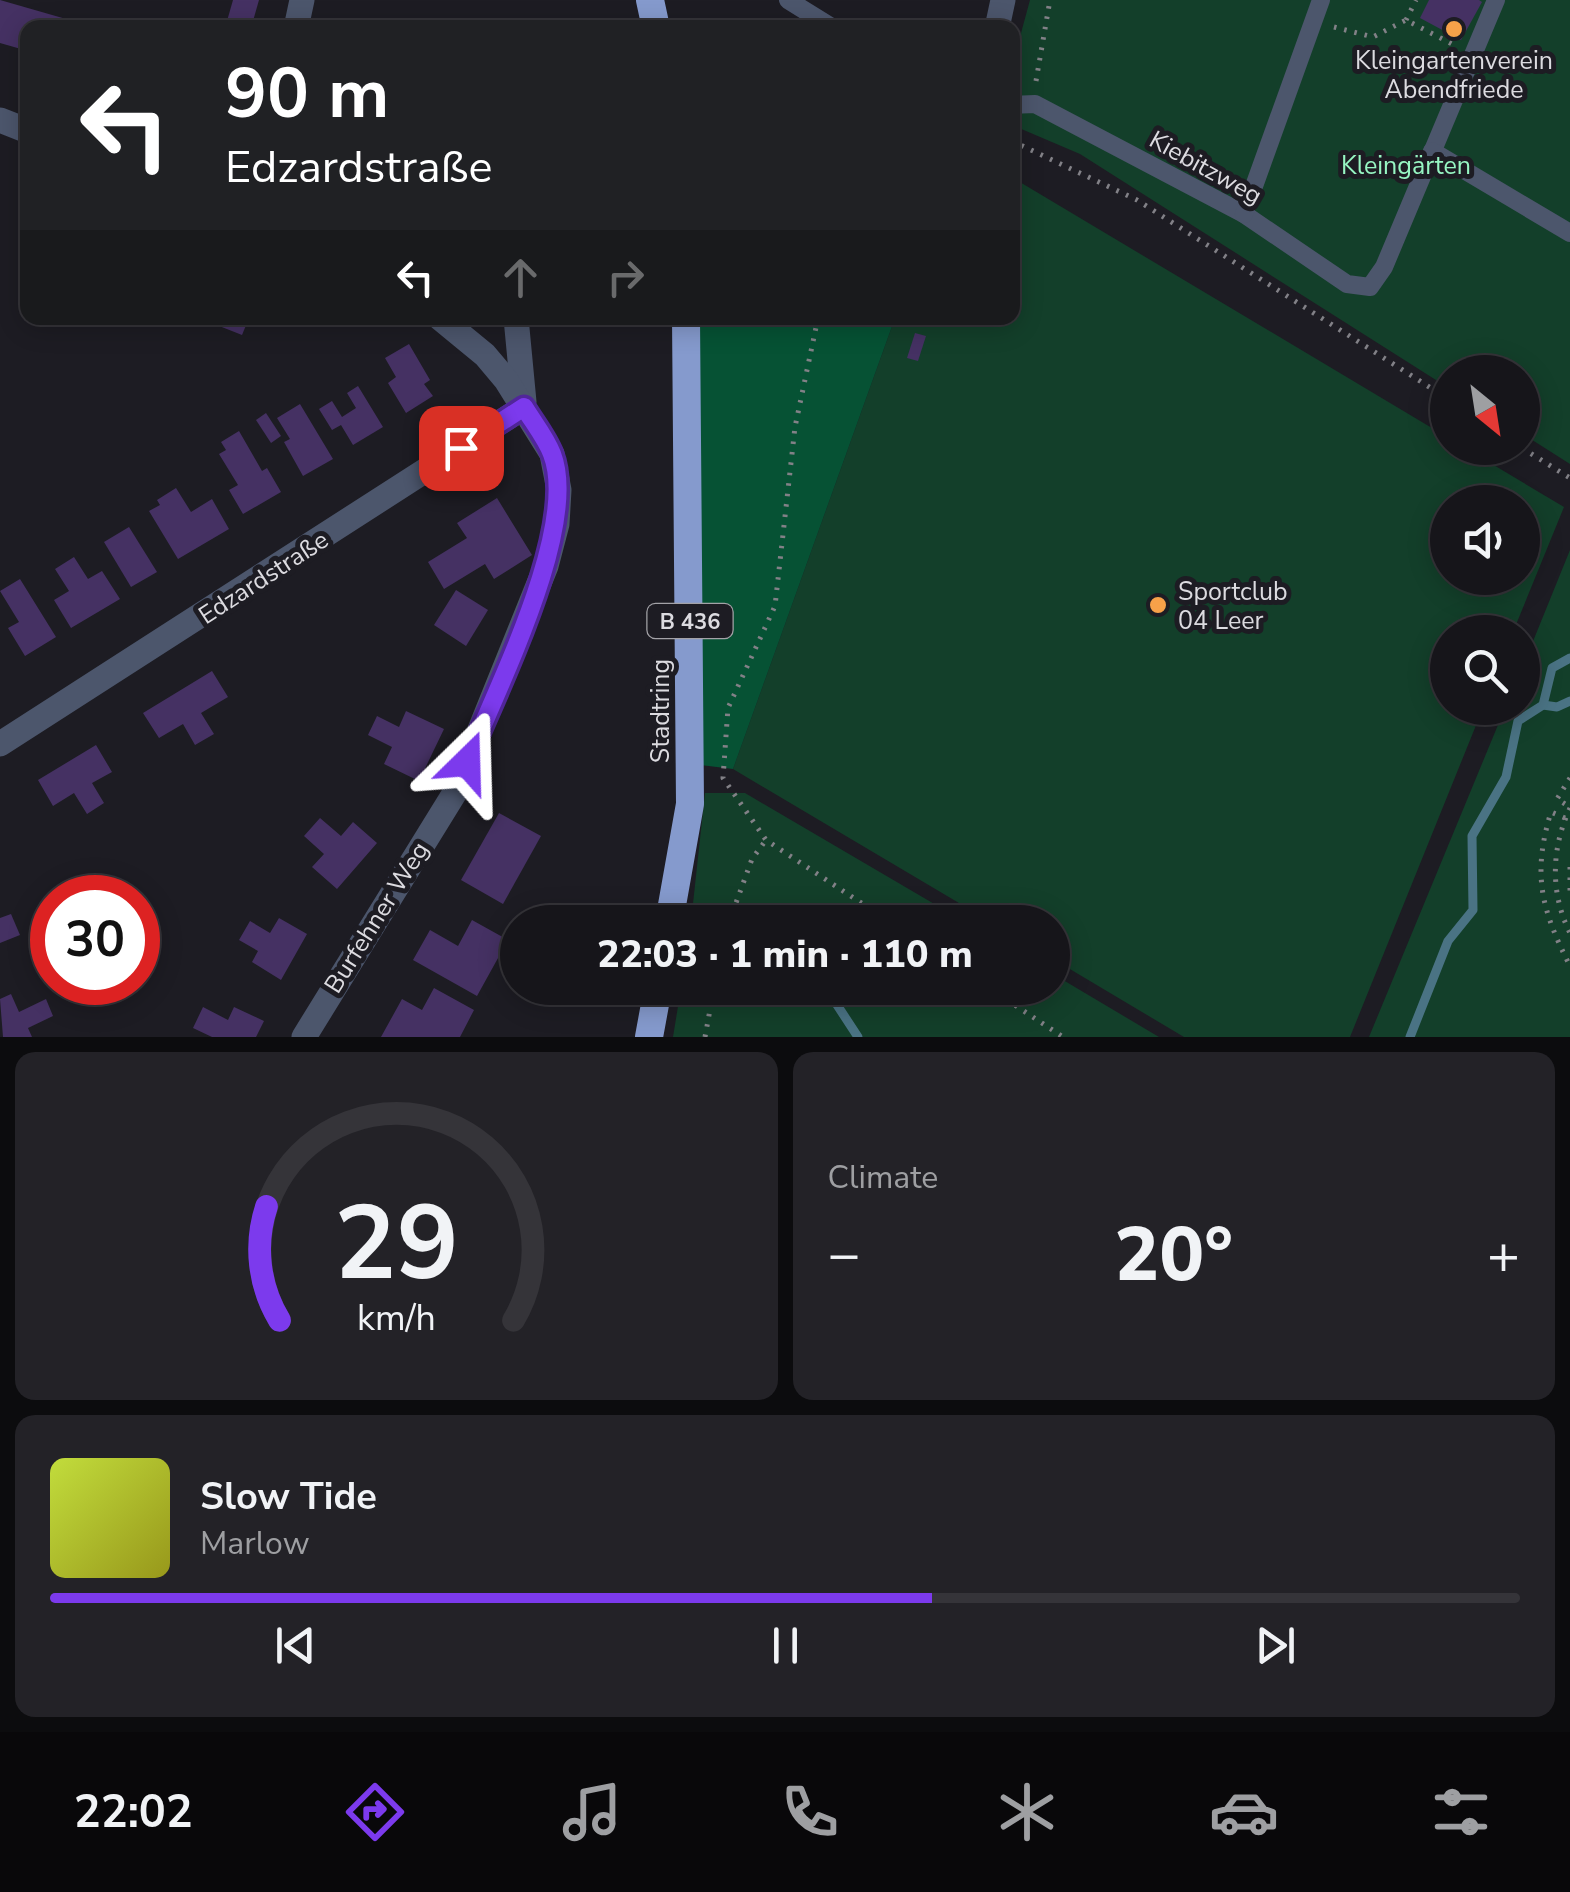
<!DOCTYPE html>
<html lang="en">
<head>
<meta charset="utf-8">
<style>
  :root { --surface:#16151a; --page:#232227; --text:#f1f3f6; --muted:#9e9fa2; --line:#353439; --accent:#7c3aed }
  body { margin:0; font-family:"Nunito Sans",sans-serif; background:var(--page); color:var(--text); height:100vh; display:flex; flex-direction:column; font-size:38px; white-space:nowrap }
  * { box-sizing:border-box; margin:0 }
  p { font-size:32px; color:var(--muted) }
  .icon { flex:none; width:55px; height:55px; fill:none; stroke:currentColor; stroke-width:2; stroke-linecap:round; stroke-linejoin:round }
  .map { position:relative; height:1037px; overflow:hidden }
  .details { display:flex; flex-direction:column; gap:15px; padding:15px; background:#0c0c0e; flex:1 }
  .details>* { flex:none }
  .banner { position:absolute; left:20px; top:20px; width:1000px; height:305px; border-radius:20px; box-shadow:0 5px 25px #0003,0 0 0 2px var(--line); background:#202124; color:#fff; overflow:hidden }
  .needle { width:65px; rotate:150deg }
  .tools { position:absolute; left:1430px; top:355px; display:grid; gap:20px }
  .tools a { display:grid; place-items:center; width:110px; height:110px; border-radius:50%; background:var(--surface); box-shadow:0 5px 25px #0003,0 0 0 2px var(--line); font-size:50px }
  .speed { position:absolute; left:30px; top:875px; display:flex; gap:20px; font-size:50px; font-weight:700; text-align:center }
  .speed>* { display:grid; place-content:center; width:130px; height:130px; border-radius:50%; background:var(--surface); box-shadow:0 5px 25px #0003,0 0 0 2px var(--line); line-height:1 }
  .speed .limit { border:15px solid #d22; background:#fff; color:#111 }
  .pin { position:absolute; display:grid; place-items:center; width:85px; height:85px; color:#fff; margin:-42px; border-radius:20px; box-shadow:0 5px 15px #0006 }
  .me { position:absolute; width:110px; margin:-55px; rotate:22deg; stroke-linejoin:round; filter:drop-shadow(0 0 8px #0008) }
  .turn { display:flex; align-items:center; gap:35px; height:210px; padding:0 40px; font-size:45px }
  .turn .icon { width:130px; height:130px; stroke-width:2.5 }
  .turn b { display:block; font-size:70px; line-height:85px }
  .lanes { display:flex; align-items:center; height:95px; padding:0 40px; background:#0003; justify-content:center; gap:50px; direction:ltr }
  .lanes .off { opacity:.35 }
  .big { font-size:75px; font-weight:800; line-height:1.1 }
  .details .card { flex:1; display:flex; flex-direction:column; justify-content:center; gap:15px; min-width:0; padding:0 35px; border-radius:20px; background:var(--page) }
  .details .dial { align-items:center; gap:0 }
  .dial svg { height:260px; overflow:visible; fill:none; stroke:var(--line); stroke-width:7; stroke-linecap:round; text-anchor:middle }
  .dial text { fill:var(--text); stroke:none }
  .song { display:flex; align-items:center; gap:30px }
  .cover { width:120px; height:120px; border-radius:15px; background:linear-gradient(135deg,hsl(70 70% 55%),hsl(60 70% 35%)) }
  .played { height:10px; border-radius:5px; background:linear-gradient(90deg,var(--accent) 60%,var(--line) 60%) }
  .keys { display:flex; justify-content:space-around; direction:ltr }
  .heat { display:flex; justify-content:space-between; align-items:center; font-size:55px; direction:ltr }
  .details .tiles { flex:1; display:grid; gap:15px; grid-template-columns:1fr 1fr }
  .card:last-child { grid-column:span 2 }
  .trip { position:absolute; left:500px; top:905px; width:570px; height:100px; border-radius:50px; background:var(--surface); box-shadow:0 5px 25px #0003,0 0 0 2px var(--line); font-weight:800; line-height:100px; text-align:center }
  .tabs { display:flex; height:160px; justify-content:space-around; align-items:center; background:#09080a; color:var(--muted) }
  .tabs .icon { width:70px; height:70px }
  .tabs .current { color:var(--accent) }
  .tabs b { font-size:45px; color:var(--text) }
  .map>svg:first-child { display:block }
</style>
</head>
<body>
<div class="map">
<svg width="1570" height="1037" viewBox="0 0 1570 1037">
  <rect width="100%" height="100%" fill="#1d1c23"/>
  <!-- green -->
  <g fill="#133f2a" fill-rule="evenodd">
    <path d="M1030,0H1570V464L1523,434L1522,372H1448L1447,387L1080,154L1019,128C1003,86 1019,42 1030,0Z"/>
    <path d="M1013,178L1447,437L1448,448H1465L1564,507L1513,632H1448V708H1483L1350,1037H1184L1053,959L1052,922H991L733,769L895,318H1012ZM1448,502H1522V578H1448Z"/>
    <polygon points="1570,550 1570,1037 1369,1037 1505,708 1522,708 1523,666"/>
    <polygon points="705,793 745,793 965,922 691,922"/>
    <polygon points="1053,974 1159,1037 673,1037 681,988 1052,988"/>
  </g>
  <!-- forest -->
  <polygon fill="#065234" points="676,318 895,318 733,769 676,762"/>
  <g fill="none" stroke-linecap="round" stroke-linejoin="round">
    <!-- stream -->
    <g stroke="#4a7384" stroke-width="9">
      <polyline points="1543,705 1557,707 1570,701"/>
      <polyline points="776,909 784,922"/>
      <polyline points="826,988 858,1037"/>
      <polyline points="1410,1037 1448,941 1473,910 1472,836 1506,777 1518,721 1543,705 1552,668 1570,658"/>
    </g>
  </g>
  <!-- building -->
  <g fill="#453163">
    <polygon points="0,0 80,23 79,28 28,28 28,51 0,43"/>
    <polygon points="233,0 259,0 251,28 225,28"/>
    <polygon points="1429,0 1479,0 1482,2 1461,40 1420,18"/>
    <polygon points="199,318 249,318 242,335"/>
    <polygon points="915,333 926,336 918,361 907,358"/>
    <polygon points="409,344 430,380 424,384 433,396 406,413 388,383 396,377 385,358"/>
    <polygon points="358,386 383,427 353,445 341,425 332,430 319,409 332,401 342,417 356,408 347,393"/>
    <polygon points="300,404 333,459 303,476 284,442 290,439 277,418"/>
    <polygon points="266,413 281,436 271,443 256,420"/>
    <polygon points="239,431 262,471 267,468 281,492 243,514 229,490 238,485 219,454 226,450 221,442"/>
    <polygon points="176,488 191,512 212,499 229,529 178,559 149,511 160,505 157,500"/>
    <polygon points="497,498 532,555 494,579 485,564 444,589 428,562 467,538 457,523"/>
    <polygon points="129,527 157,572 131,587 104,542"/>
    <polygon points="74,557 88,579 102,571 120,599 71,628 54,600 69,591 55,569"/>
    <polygon points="20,579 56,637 25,656 8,628 19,622 0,591"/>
    <polygon points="456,590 488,610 466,646 434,625"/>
    <polygon points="212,671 228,697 201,713 214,734 195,745 183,724 159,738 143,713"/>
    <polygon points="406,711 444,729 419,781 384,764 392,747 368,735 377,716 399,727"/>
    <polygon points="96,745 112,772 92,783 104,803 87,814 74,793 53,806 38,780"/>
    <polygon points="499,813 541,836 503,904 461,880"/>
    <polygon points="320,818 341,836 353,822 377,843 337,889 312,867 324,854 304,836"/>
    <polygon points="11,914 20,935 0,943 0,918"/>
    <polygon points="279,918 307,934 281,980 252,962 258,951 239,940 250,921 270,933"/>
    <polygon points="472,920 508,940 477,996 413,960 430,930 458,946"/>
    <polygon points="434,988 474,1010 460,1037 381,1037 402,999 422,1010"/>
    <polygon points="11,994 19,1012 46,999 53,1016 28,1028 32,1037 3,1037 0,999"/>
    <polygon points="203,1007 228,1020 234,1007 264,1021 256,1037 212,1037 193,1028"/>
  </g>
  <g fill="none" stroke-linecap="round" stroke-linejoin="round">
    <!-- path -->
    <g stroke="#828187" stroke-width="5" stroke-dasharray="2.5 8" stroke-linecap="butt">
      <polyline points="1406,20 1416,0"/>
      <polyline points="1334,27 1373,37 1406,20 1452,44"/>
      <polyline points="1036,81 1050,0"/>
      <polyline points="1012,141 1137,200 1448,399"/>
      <polyline points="1012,219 1018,221"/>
      <polyline points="818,318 795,427 775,606 728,708 723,778 766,840 890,922"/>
      <polyline points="1522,448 1570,478"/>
      <polyline points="1570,778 1557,799 1570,807"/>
      <path d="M1570,808C1551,849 1550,893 1570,933"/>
      <path d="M1565,818L1551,812C1532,874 1541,909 1570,966"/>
      <polyline points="1570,867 1570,892"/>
      <polyline points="729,922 752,859 766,840"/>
      <polyline points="989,988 1063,1037"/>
      <polyline points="705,1037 714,988"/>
    </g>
    <!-- service -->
    <g stroke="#4c566c" stroke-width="18">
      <polyline points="788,0 833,28"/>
      <polyline points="1012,105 1035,104 1244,214 1347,284 1370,287 1384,267 1496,0"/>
      <polyline points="1432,151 1570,233"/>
      <polyline points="1244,214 1321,0"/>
    </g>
    <!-- minor -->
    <g stroke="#4c566c" stroke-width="25">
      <polyline points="296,28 302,0"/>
      <polyline points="997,28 1003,0"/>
      <polyline points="0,120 28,131"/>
      <polyline points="516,318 524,402"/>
      <polyline points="0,744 524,407"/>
      <polyline points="304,1037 454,794 546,566 557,524 559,490 552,454 506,380 485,355 440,318"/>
    </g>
    <!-- trunk -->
    <g stroke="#859acd" stroke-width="28">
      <polyline points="650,0 656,28"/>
      <polyline points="669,922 690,804 686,318"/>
      <polyline points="649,1037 658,988"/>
    </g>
  </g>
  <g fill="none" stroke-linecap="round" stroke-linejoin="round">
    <defs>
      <path id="route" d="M461,448L524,407C533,422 546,438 552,454C580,526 496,690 467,762"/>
    </defs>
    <!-- route casing -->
    <use href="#route" stroke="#51269a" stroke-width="25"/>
    <!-- route -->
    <use href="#route" stroke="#7c3aed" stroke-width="18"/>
  </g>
  <!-- markers -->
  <g fill="#f7a149" stroke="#1d1c23" stroke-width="4">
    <circle cx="1454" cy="29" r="10"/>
    <circle cx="1158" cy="605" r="10"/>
  </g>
  <g text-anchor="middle" stroke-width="10" stroke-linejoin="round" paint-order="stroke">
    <!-- shield labels -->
    <rect fill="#1d1c23" stroke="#a3a2a7" stroke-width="2.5" x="647.5" y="604" width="85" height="34" rx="8"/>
    <g font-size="22" font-weight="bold" fill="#dcdbe0">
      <text x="690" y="629">B 436</text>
    </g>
    <!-- poi labels -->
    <g font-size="25" fill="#dcdbe0" stroke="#1d1c23">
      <text x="1454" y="69">Kleingartenverein<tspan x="1454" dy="29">Abendfriede</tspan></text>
      <text x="1178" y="600" text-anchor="start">Sportclub<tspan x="1178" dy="29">04 Leer</tspan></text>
    </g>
    <!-- park labels -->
    <g font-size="25" fill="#97f6c3" stroke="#1d1c23">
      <text x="1406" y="174">Kleingärten</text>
    </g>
    <!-- street labels -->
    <g font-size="25" fill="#dcdbe0" stroke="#1d1c23">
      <text transform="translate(1206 167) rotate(29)" y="9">Kiebitzweg</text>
      <text transform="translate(263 577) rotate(-33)" y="9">Edzardstraße</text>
      <text transform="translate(660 711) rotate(-90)" y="9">Stadtring</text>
      <text transform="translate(376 917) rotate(-58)" y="9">Burfehner Weg</text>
    </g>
  </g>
</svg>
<div class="tools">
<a><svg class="needle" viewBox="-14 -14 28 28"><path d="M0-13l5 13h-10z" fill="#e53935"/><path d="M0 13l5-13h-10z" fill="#9e9fa2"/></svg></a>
<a><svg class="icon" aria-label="sound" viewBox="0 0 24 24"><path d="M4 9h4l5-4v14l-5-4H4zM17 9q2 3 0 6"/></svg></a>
<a><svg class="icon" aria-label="search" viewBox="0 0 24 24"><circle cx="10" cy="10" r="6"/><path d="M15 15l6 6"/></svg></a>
</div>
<div class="speed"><div class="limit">30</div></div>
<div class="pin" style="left:461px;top:448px;background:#d93025"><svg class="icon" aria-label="arrive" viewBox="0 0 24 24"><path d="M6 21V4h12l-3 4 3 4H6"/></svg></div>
<svg class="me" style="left:467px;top:762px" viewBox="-20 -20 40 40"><path d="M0-17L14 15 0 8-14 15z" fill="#7c3aed" stroke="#fff" stroke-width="4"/></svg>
<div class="trip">22:03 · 1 min · 110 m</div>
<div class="banner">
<div class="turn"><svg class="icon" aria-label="left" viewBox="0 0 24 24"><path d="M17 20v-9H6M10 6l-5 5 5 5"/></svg><div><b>90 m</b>Edzardstraße</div></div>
<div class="lanes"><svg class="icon" aria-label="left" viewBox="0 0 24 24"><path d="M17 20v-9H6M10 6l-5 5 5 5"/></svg><svg class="icon off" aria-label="ahead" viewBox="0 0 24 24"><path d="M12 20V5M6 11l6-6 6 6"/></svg><svg class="icon off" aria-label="right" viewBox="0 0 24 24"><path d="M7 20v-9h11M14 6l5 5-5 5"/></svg></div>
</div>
</div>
<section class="details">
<div class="tiles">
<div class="card dial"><svg viewBox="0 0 100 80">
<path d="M14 69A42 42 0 1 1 86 69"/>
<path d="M14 69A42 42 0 0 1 10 34" stroke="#7c3aed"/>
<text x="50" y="56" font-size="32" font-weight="700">29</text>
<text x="50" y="72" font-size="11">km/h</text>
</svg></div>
<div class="card"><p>Climate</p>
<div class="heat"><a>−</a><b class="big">20°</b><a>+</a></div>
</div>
<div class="card">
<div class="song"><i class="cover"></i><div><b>Slow Tide</b><p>Marlow</p></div></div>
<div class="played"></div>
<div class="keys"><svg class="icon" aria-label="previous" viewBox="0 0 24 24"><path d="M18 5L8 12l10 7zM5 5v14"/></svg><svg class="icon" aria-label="pause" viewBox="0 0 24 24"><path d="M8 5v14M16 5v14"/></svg><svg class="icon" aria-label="next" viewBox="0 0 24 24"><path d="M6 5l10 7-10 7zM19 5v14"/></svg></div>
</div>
</div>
</section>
<nav class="tabs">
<b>22:02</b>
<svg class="icon current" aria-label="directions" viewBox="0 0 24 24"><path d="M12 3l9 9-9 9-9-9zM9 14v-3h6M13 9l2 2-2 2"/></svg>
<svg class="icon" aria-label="music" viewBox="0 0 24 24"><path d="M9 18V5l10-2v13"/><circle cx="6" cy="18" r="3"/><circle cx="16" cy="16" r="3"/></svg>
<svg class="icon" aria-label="phone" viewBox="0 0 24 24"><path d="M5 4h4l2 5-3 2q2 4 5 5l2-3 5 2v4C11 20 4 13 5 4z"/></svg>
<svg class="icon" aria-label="climate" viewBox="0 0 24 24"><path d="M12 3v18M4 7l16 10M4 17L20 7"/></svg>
<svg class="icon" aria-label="car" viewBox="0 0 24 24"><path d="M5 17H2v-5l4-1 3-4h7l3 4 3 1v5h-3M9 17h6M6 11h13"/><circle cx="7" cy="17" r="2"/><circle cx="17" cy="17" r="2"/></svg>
<svg class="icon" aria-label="filters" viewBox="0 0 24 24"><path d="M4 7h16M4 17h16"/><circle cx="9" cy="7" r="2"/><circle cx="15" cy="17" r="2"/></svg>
</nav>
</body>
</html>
